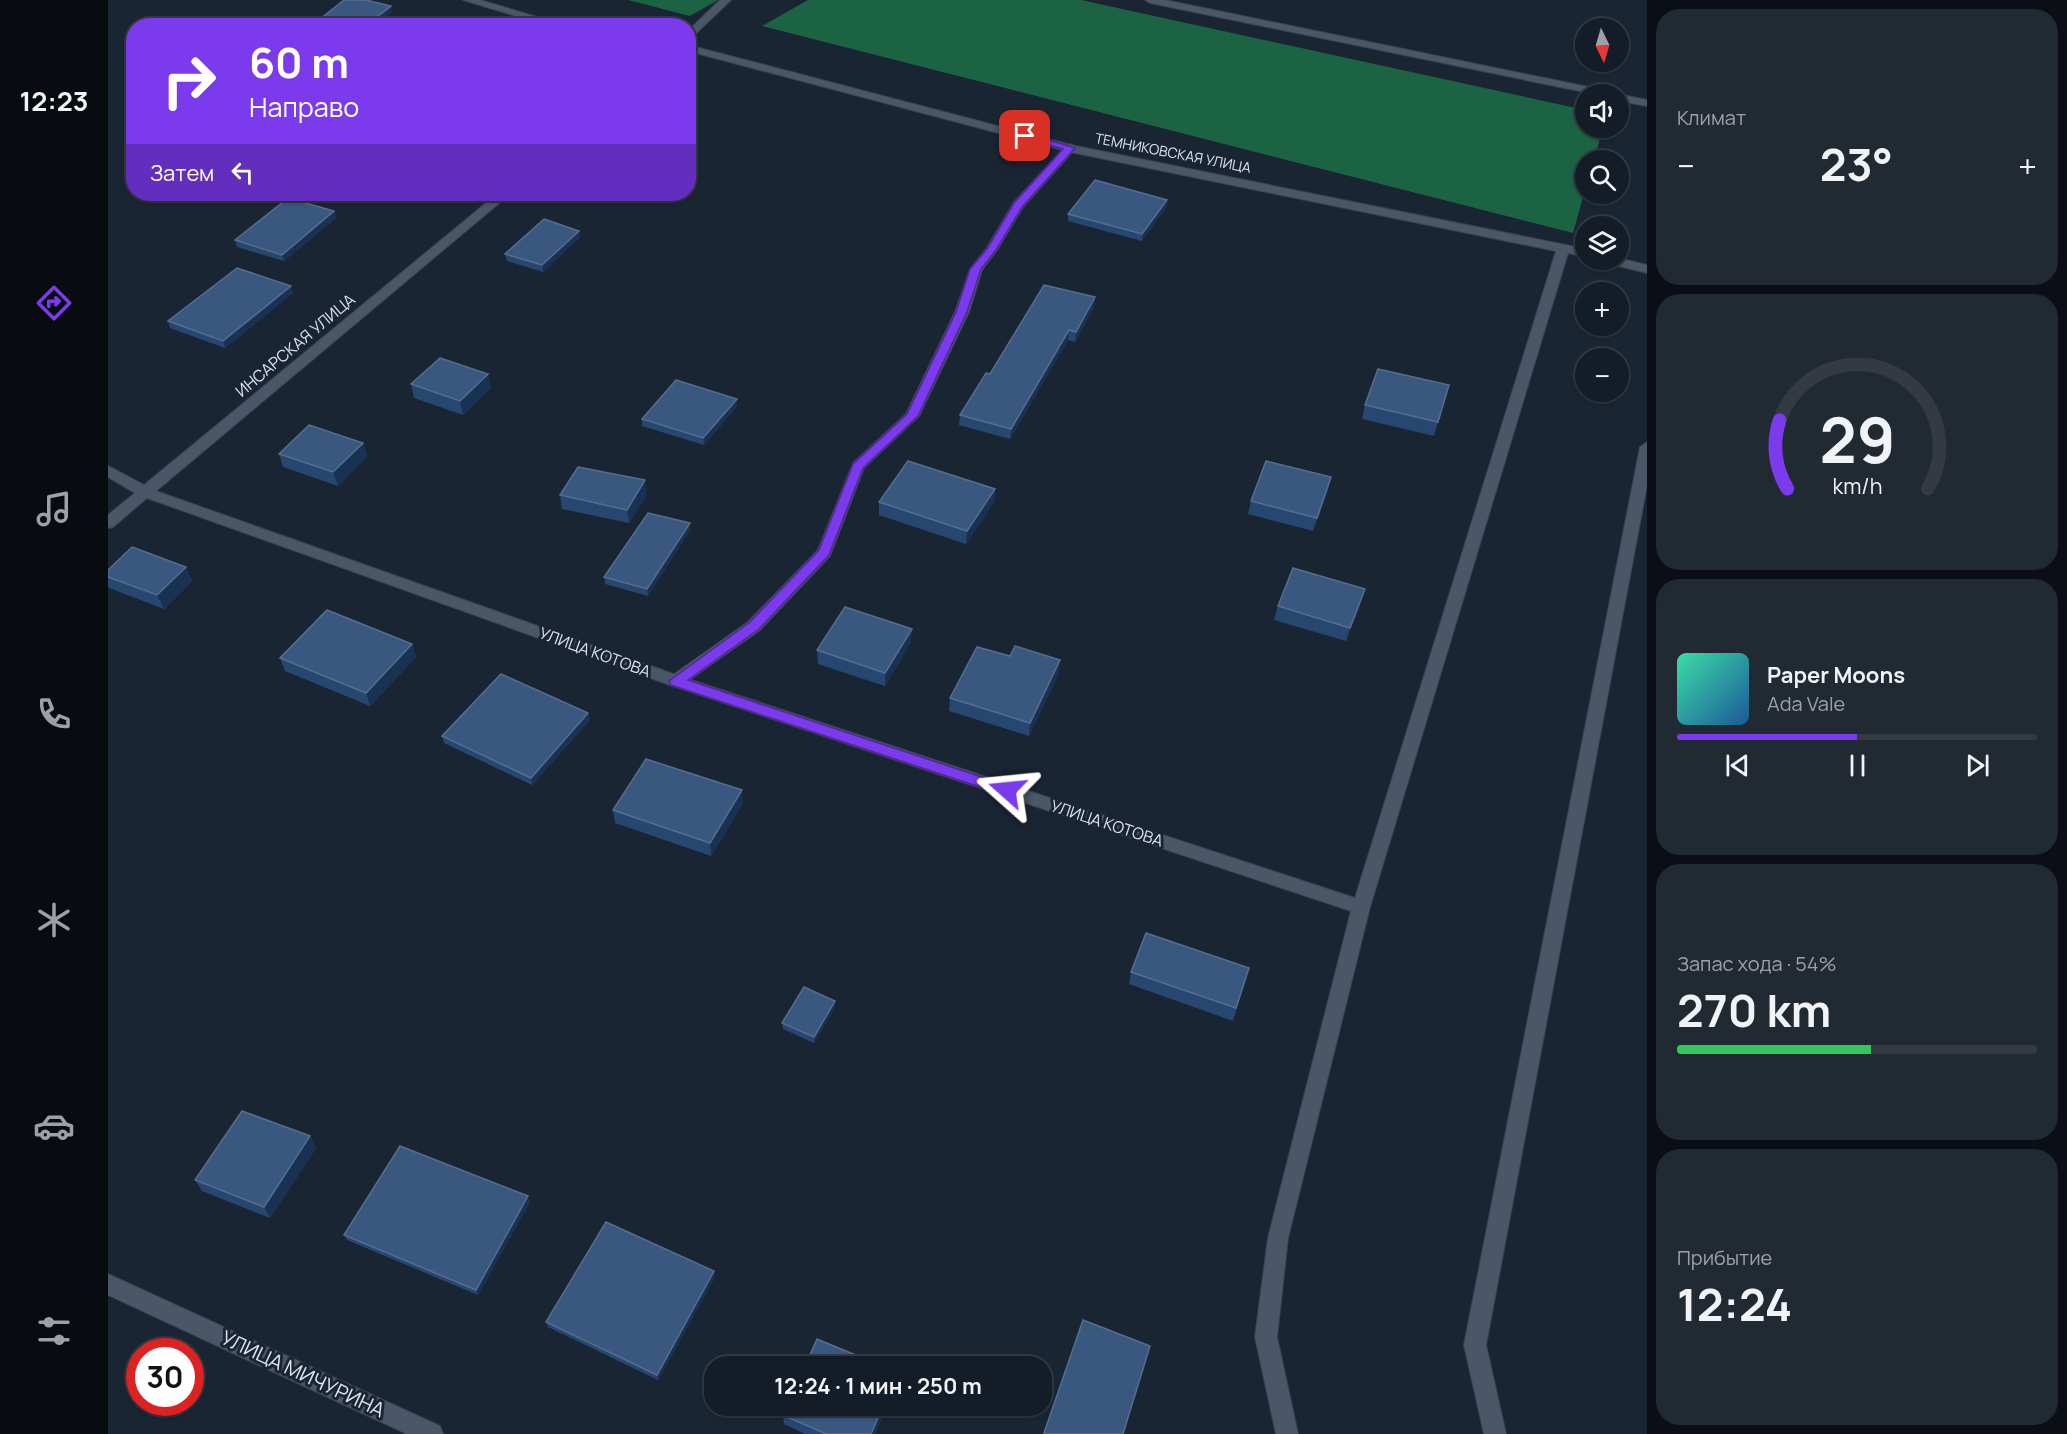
<!DOCTYPE html>
<html lang="ru">
<head>
<meta charset="utf-8">
<style>
  :root { --surface:#141c27; --page:#212933; --text:#f1f3f6; --muted:#9da1a7; --line:#333a44; --accent:#7c3aed }
  body { margin:0; font-family:Manrope,sans-serif; background:var(--page); color:var(--text); height:100vh; display:flex; flex-direction:column; font-size:22px; white-space:nowrap }
  * { box-sizing:border-box; margin:0 }
  p { font-size:20px; color:var(--muted) }
  .icon { flex:none; width:33px; height:33px; fill:none; stroke:currentColor; stroke-width:2; stroke-linecap:round; stroke-linejoin:round }
  .map { position:relative; flex:1; overflow:hidden }
  .sheet { display:flex; flex-direction:column; gap:9px; padding:9px; background:#0b0f15; width:420px }
  .sheet>* { flex:none }
  .top-card { position:absolute; left:18px; top:18px; width:570px; height:183px; border-radius:24px; box-shadow:0 2px 4px #0004,0 0 0 2px var(--line); background:#7c3aed; color:#fff; overflow:hidden }
  .needle { width:39px; rotate:175deg }
  .buttons { position:absolute; left:1467px; top:18px; display:grid; gap:12px }
  .buttons a { display:grid; place-items:center; width:54px; height:54px; border-radius:50%; background:var(--surface); box-shadow:0 2px 4px #0004,0 0 0 2px var(--line); font-size:30px }
  .speed { position:absolute; left:18px; top:1338px; display:flex; gap:12px; font-size:30px; font-weight:700; text-align:center }
  .speed>* { display:grid; place-content:center; width:78px; height:78px; border-radius:50%; background:var(--surface); box-shadow:0 2px 4px #0004,0 0 0 2px var(--line); line-height:1 }
  .speed .limit { border:9px solid #d22; background:#fff; color:#111 }
  .pin { position:absolute; display:grid; place-items:center; width:51px; height:51px; color:#fff; margin:-26px; border-radius:12px; box-shadow:0 3px 9px #0006 }
  .me { position:absolute; width:66px; margin:-33px; rotate:288deg; stroke-linejoin:round; filter:drop-shadow(0 0 4px #0008) }
  .turn { display:flex; align-items:center; gap:21px; height:126px; padding:0 24px; font-size:27px }
  .turn .icon { width:78px; height:78px; stroke-width:2.5 }
  .turn b { display:block; font-size:42px; line-height:51px }
  .then { display:flex; align-items:center; height:57px; padding:0 24px; background:#0003; gap:12px; font-size:22px }
  .big { font-size:45px; font-weight:700; line-height:1.1 }
  .sheet .tile { flex:1; display:flex; flex-direction:column; justify-content:center; gap:9px; min-width:0; padding:0 21px; border-radius:24px; background:var(--page) }
  .sheet .dial { align-items:center; gap:0 }
  .dial svg { height:156px; overflow:visible; fill:none; stroke:var(--line); stroke-width:7; stroke-linecap:round; text-anchor:middle }
  .dial text { fill:var(--text); stroke:none }
  .song { display:flex; align-items:center; gap:18px }
  .cover { width:72px; height:72px; border-radius:9px; background:linear-gradient(135deg,hsl(160 70% 55%),hsl(210 70% 35%)) }
  .played { height:6px; border-radius:3px; background:linear-gradient(90deg,var(--accent) 50%,var(--line) 50%) }
  .keys { display:flex; justify-content:space-around; direction:ltr }
  .heat { display:flex; justify-content:space-between; align-items:center; font-size:33px; direction:ltr }
  .charge { height:9px; border-radius:4px; background:linear-gradient(90deg,#34c759 54%,var(--line) 0) }
  .trip { position:absolute; left:596px; top:1356px; width:348px; height:60px; border-radius:24px; background:var(--surface); box-shadow:0 2px 4px #0004,0 0 0 2px var(--line); font-weight:700; line-height:60px; text-align:center }
  main { display:flex; flex:1; min-height:0 }
  .menu { display:flex; flex-direction:column; width:108px; justify-content:space-around; align-items:center; background:#080b10; color:var(--muted) }
  .menu .icon { width:42px; height:42px }
  .menu .on { color:var(--accent) }
  .menu b { font-size:27px; color:var(--text) }
  .map>svg:first-child { display:block }
</style>
</head>
<body>
<main>
<nav class="menu">
<b>12:23</b>
<svg class="icon on" aria-label="directions" viewBox="0 0 24 24"><path d="M12 3l9 9-9 9-9-9zM9 14v-3h6M13 9l2 2-2 2"/></svg>
<svg class="icon" aria-label="music" viewBox="0 0 24 24"><path d="M9 18V5l10-2v13"/><circle cx="6" cy="18" r="3"/><circle cx="16" cy="16" r="3"/></svg>
<svg class="icon" aria-label="phone" viewBox="0 0 24 24"><path d="M5 4h4l2 5-3 2q2 4 5 5l2-3 5 2v4C11 20 4 13 5 4z"/></svg>
<svg class="icon" aria-label="climate" viewBox="0 0 24 24"><path d="M12 3v18M4 7l16 10M4 17L20 7"/></svg>
<svg class="icon" aria-label="car" viewBox="0 0 24 24"><path d="M5 17H2v-5l4-1 3-4h7l3 4 3 1v5h-3M9 17h6M6 11h13"/><circle cx="7" cy="17" r="2"/><circle cx="17" cy="17" r="2"/></svg>
<svg class="icon" aria-label="filters" viewBox="0 0 24 24"><path d="M4 7h16M4 17h16"/><circle cx="9" cy="7" r="2"/><circle cx="15" cy="17" r="2"/></svg>
</nav>
<div class="map">
<svg width="1539" height="1434" viewBox="0 0 1539 1434">
  <rect width="100%" height="100%" fill="#1a2534"/>
  <!-- forest -->
  <g fill="#1c6344">
    <polygon points="520,0 610,0 582,16"/>
    <polygon points="700,0 973,0 1477,110 1478,128 1495,128 1486,160 1478,160 1477,190 1465,233 654,26"/>
  </g>
  <g fill="none" stroke-linecap="round" stroke-linejoin="round">
    <defs>
      <polygon id="service" points="962,144 966,146 966,150 915,207 889,250 874,270 861,312 811,416 756,468 722,556 652,630 574,685 562,685 560,681 562,677 640,622 710,550 745,463 798,414 847,312 862,269 878,249 906,202 958,146"/>
      <g id="minor">
        <polygon points="355,0 372,0 460,26 441,26"/>
        <polygon points="612,0 623,0 580,41 580,31"/>
        <polygon points="1037,0 1057,0 1500,91 1506,94 1486,94 1042,3"/>
        <polygon points="580,45 963,145 1478,249 1478,257 1460,253 1262,907 1180,1238 1169,1337 1190,1434 1168,1434 1147,1337 1160,1238 1243,911 562,685 39,498 5,527 0,528 0,515 27,493 0,477 0,466 36,485 389,194 402,194 48,491 574,677 1247,898 1448,251 962,152 580,51"/>
        <polygon points="1506,94 1510,94 1539,100 1539,106 1510,101 1510,94"/>
        <polygon points="1510,258 1539,265 1539,273 1498,263 1496,260"/>
        <polygon points="1539,442 1539,485 1378,1345 1398,1434 1376,1434 1356,1345 1532,447"/>
        <polygon points="0,1274 332,1426 335,1434 299,1434 0,1295"/>
      </g>
    </defs>
    <!-- service casing -->
    <use href="#service" stroke="#39414e" stroke-width="2"/>
    <!-- minor casing -->
    <use href="#minor" stroke="#39414e" stroke-width="2"/>
    <!-- service -->
    <use href="#service" fill="#4a5768" fill-rule="evenodd"/>
    <!-- minor -->
    <use href="#minor" fill="#4a5768" fill-rule="evenodd"/>
  </g>
  <!-- wall -->
  <g fill="#274771">
    <polygon points="270,194 288,194 283,198"/>
    <polygon points="1059,200 1058,207 1034,241 960,221 960,214"/>
    <polygon points="226,211 228,218 176,261 129,247 127,240"/>
    <polygon points="472,237 435,272 399,261 397,254"/>
    <polygon points="185,293 117,348 62,328 60,321"/>
    <polygon points="987,297 986,307 967,342 960,340 902,439 851,425 852,415 882,374"/>
    <polygon points="303,384 383,388 355,415 306,398"/>
    <polygon points="629,399 629,406 596,445 534,426 534,419"/>
    <polygon points="1257,405 1330,422 1326,436 1254,419"/>
    <polygon points="255,443 259,456 230,486 175,467 171,454"/>
    <polygon points="1223,477 1220,491 1205,531 1140,514 1143,501"/>
    <polygon points="887,489 886,502 858,544 771,515 771,502"/>
    <polygon points="539,494 521,523 454,509 452,495"/>
    <polygon points="582,530 540,596 497,584 496,577"/>
    <polygon points="78,567 84,581 56,609 1,588 0,587 0,577"/>
    <polygon points="1257,589 1238,641 1166,620 1170,606"/>
    <polygon points="803,642 777,686 710,664 709,650"/>
    <polygon points="304,644 308,657 262,706 177,671 172,658"/>
    <polygon points="951,673 921,736 841,711 842,698"/>
    <polygon points="482,720 424,785 336,743 334,736"/>
    <polygon points="635,803 603,856 507,823 505,810"/>
    <polygon points="1141,968 1125,1021 1021,984 1023,972"/>
    <polygon points="727,1007 706,1043 675,1029 674,1023"/>
    <polygon points="202,1136 208,1148 162,1218 94,1191 87,1180"/>
    <polygon points="422,1202 370,1295 239,1240 236,1235"/>
    <polygon points="607,1277 550,1380 440,1327 438,1322"/>
    <polygon points="779,1406 767,1434 697,1434 676,1424 675,1415"/>
  </g>
  <!-- shaded-wall -->
  <g fill="#193253">
    <polygon points="283,6 284,12 267,26 257,26"/>
    <polygon points="282,194 288,194 283,198"/>
    <polygon points="1059,200 1058,207 1034,241 1034,234"/>
    <polygon points="226,211 228,218 176,261 174,255"/>
    <polygon points="471,231 472,237 435,272 434,265"/>
    <polygon points="183,286 185,293 117,348 115,341"/>
    <polygon points="987,297 986,307 967,342 968,332"/>
    <polygon points="961,330 960,340 902,439 903,429"/>
    <polygon points="380,374 383,388 355,415 352,401"/>
    <polygon points="629,399 629,406 596,445 595,438"/>
    <polygon points="255,443 259,456 230,486 225,472"/>
    <polygon points="1223,477 1220,491 1205,531 1209,518"/>
    <polygon points="537,480 539,494 521,523 519,510"/>
    <polygon points="887,489 886,502 858,544 859,531"/>
    <polygon points="582,523 582,530 540,596 539,589"/>
    <polygon points="78,567 84,581 56,609 49,595"/>
    <polygon points="1257,589 1253,603 1238,641 1242,628"/>
    <polygon points="804,629 803,642 777,686 777,673"/>
    <polygon points="304,644 308,657 262,706 258,693"/>
    <polygon points="952,660 951,673 921,736 922,723"/>
    <polygon points="480,713 482,720 424,785 423,778"/>
    <polygon points="634,790 635,803 603,856 602,843"/>
    <polygon points="727,1001 727,1007 706,1043 706,1037"/>
    <polygon points="202,1136 208,1148 162,1218 156,1207"/>
    <polygon points="420,1196 422,1202 370,1295 368,1290"/>
    <polygon points="606,1271 607,1277 550,1380 549,1375"/>
    <polygon points="775,1406 779,1406 767,1434 763,1434"/>
  </g>
  <!-- building -->
  <g fill="#3a587f" stroke="#546e90" stroke-width="1.5">
    <polygon points="236,0 258,0 283,6 257,26 214,26 206,24"/>
    <polygon points="987,180 1059,200 1034,234 960,214"/>
    <polygon points="180,198 226,211 174,255 127,240"/>
    <polygon points="436,219 471,231 434,265 397,254"/>
    <polygon points="129,268 183,286 115,341 60,321"/>
    <polygon points="936,285 987,297 968,332 961,330 903,429 852,415 878,373 882,374"/>
    <polygon points="332,358 380,374 352,401 303,384"/>
    <polygon points="1270,369 1341,385 1330,422 1257,405"/>
    <polygon points="568,380 629,399 595,438 534,419"/>
    <polygon points="201,425 255,443 225,472 171,454"/>
    <polygon points="800,461 887,489 859,531 771,502"/>
    <polygon points="1158,461 1223,477 1209,518 1143,501"/>
    <polygon points="470,467 537,480 519,510 452,495"/>
    <polygon points="540,513 582,523 539,589 496,577"/>
    <polygon points="24,547 78,567 49,595 0,577 0,570"/>
    <polygon points="1185,568 1257,589 1242,628 1170,606"/>
    <polygon points="737,607 804,629 777,673 709,650"/>
    <polygon points="219,610 304,644 258,693 172,658"/>
    <polygon points="907,646 952,660 922,723 842,698 869,647 902,656"/>
    <polygon points="393,674 480,713 423,778 334,736"/>
    <polygon points="538,759 634,790 602,843 505,810"/>
    <polygon points="1038,933 1141,968 1128,1008 1023,972"/>
    <polygon points="696,987 727,1001 706,1037 674,1023"/>
    <polygon points="134,1111 202,1136 156,1207 87,1180"/>
    <polygon points="292,1146 420,1196 368,1290 236,1235"/>
    <polygon points="498,1222 606,1271 549,1375 438,1322"/>
    <polygon points="975,1320 1042,1346 1015,1434 940,1434 936,1433"/>
    <polygon points="709,1339 774,1366 697,1366"/>
    <polygon points="679,1406 775,1406 763,1434 718,1434 675,1415"/>
  </g>
  <!-- route -->
  <polygon fill="#7c3aed" stroke="#51269a" stroke-width="1.5" points="917,133 967,148 914,207 888,250 873,269 859,312 810,416 755,468 721,555 651,629 580,680 904,787 906,790 904,794 899,796 563,685 561,681 642,622 711,550 745,464 799,414 848,312 862,269 879,249 906,203 955,149 914,138 914,134"/>
  <g text-anchor="middle" stroke-width="6" stroke-linejoin="round" paint-order="stroke">
    <!-- far-street labels -->
    <g font-size="14" fill="#dde4ee" stroke="#1a2534">
      <text transform="translate(1065 153) rotate(11)" y="5">ТЕМНИКОВСКАЯ УЛИЦА</text>
    </g>
    <!-- street labels -->
    <g font-size="16" fill="#dde4ee" stroke="#1a2534">
      <text transform="translate(187 345) rotate(-40)" y="6">ИНСАРСКАЯ УЛИЦА</text>
      <text transform="translate(487 652) rotate(20)" y="6">УЛИЦА КОТОВА</text>
      <text transform="translate(999 823) rotate(18)" y="6">УЛИЦА КОТОВА</text>
    </g>
    <!-- near-street labels -->
    <g font-size="20" fill="#dde4ee" stroke="#1a2534">
      <text transform="translate(195 1374) rotate(25)" y="7">УЛИЦА МИЧУРИНА</text>
    </g>
  </g>
</svg>
<div class="buttons">
<a><svg class="needle" viewBox="-14 -14 28 28"><path d="M0-13l5 13h-10z" fill="#e53935"/><path d="M0 13l5-13h-10z" fill="#9da1a7"/></svg></a>
<a><svg class="icon" aria-label="sound" viewBox="0 0 24 24"><path d="M4 9h4l5-4v14l-5-4H4zM17 9q2 3 0 6"/></svg></a>
<a><svg class="icon" aria-label="search" viewBox="0 0 24 24"><circle cx="10" cy="10" r="6"/><path d="M15 15l6 6"/></svg></a>
<a><svg class="icon" aria-label="layers" viewBox="0 0 24 24"><path d="M12 4l9 5-9 5-9-5zM3 14l9 5 9-5"/></svg></a>
<a>+</a>
<a>−</a>
</div>
<div class="speed"><div class="limit">30</div></div>
<div class="pin" style="left:917px;top:136px;background:#d93025"><svg class="icon" aria-label="arrive" viewBox="0 0 24 24"><path d="M6 21V4h12l-3 4 3 4H6"/></svg></div>
<svg class="me" style="left:899px;top:790px" viewBox="-20 -20 40 40"><path d="M0-17L14 15 0 8-14 15z" fill="#7c3aed" stroke="#fff" stroke-width="4"/></svg>
<div class="trip">12:24 · 1 мин · 250 m</div>
<div class="top-card">
<div class="turn"><svg class="icon" aria-label="right" viewBox="0 0 24 24"><path d="M7 20v-9h11M14 6l5 5-5 5"/></svg><div><b>60 m</b>Направо</div></div>
<div class="then">Затем<svg class="icon" aria-label="left" viewBox="0 0 24 24"><path d="M17 20v-9H6M10 6l-5 5 5 5"/></svg></div>
</div>
</div>
<section class="sheet">
<div class="tile"><p>Климат</p>
<div class="heat"><a>−</a><b class="big">23°</b><a>+</a></div>
</div>
<div class="tile dial"><svg viewBox="0 0 100 80">
<path d="M14 69A42 42 0 1 1 86 69"/>
<path d="M14 69A42 42 0 0 1 10 34" stroke="#7c3aed"/>
<text x="50" y="56" font-size="32" font-weight="700">29</text>
<text x="50" y="72" font-size="11">km/h</text>
</svg></div>
<div class="tile">
<div class="song"><i class="cover"></i><div><b>Paper Moons</b><p>Ada Vale</p></div></div>
<div class="played"></div>
<div class="keys"><svg class="icon" aria-label="previous" viewBox="0 0 24 24"><path d="M18 5L8 12l10 7zM5 5v14"/></svg><svg class="icon" aria-label="pause" viewBox="0 0 24 24"><path d="M8 5v14M16 5v14"/></svg><svg class="icon" aria-label="next" viewBox="0 0 24 24"><path d="M6 5l10 7-10 7zM19 5v14"/></svg></div>
</div>
<div class="tile"><p>Запас хода · 54%</p><b class="big">270 km</b><div class="charge"></div></div>
<div class="tile"><p>Прибытие</p><b class="big">12:24</b></div>
</section>
</main>
</body>
</html>
